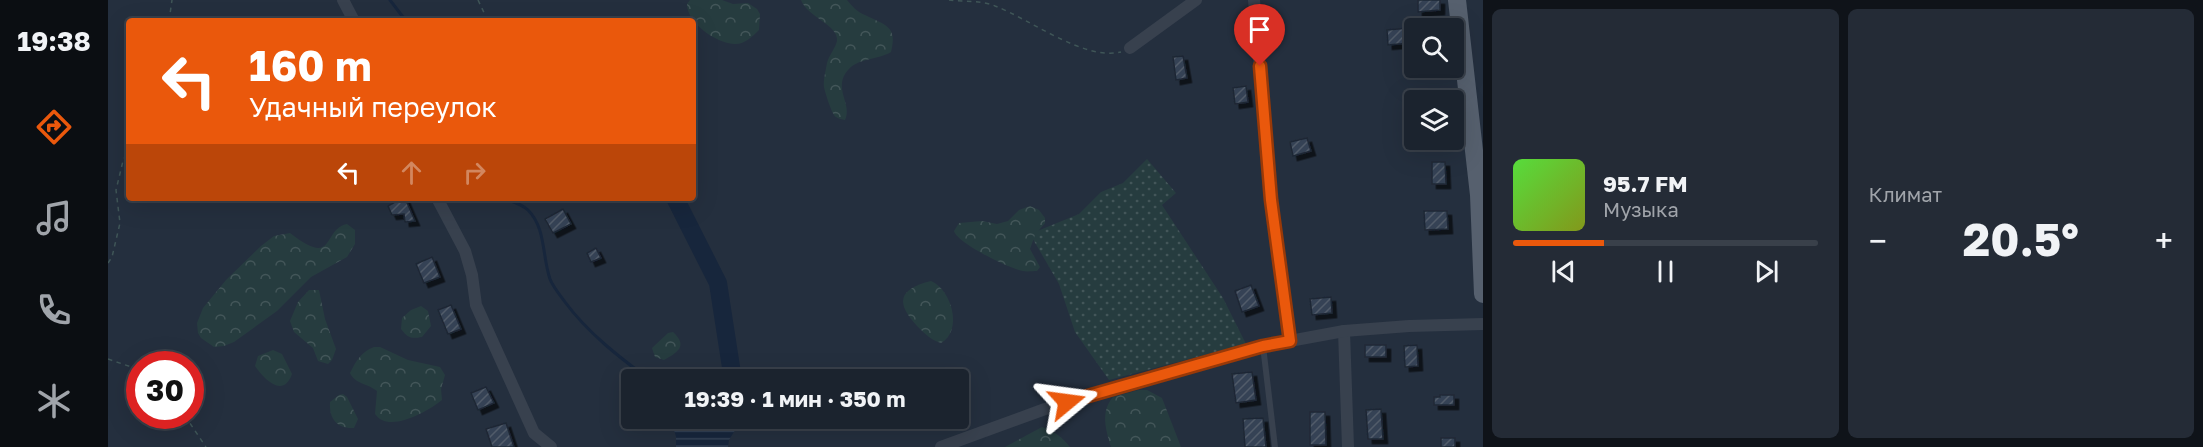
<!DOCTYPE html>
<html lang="ru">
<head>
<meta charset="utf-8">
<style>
  :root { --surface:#1b232e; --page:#242b36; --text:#f1f3f6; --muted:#a0a4aa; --line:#39404a; --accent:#ea580c }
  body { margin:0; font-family:"Golos Text",sans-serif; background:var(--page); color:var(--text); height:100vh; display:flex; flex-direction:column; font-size:22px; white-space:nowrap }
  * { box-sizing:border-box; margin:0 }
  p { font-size:20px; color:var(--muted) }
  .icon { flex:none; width:33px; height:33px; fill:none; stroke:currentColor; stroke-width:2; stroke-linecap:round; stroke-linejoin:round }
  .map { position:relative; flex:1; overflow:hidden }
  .sheet { display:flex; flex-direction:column; gap:9px; padding:9px; background:#0f1319; width:720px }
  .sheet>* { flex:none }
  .banner { position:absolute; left:18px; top:18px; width:570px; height:183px; border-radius:6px; box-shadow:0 6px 24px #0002,0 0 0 2px var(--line); background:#ea580c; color:#fff; overflow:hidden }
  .tools { position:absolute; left:1296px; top:18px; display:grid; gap:12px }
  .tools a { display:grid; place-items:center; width:60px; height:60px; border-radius:6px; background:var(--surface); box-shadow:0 6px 24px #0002,0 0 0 2px var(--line); font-size:30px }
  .speed { position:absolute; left:18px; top:351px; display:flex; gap:12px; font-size:30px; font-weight:700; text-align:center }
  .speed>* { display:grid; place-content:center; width:78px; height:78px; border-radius:50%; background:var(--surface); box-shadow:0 6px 24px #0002,0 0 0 2px var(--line); line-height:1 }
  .speed .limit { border:9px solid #d22; background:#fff; color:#111 }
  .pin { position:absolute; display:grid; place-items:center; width:51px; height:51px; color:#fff; margin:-62px -26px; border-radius:50% 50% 50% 0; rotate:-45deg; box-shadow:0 0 6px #0007 }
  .pin .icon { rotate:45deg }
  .me { position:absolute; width:66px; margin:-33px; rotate:74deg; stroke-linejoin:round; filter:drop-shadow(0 0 4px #0008) }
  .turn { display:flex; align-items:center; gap:21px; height:126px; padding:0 24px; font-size:27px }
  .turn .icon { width:78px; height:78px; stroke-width:2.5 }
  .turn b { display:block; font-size:42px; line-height:51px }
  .lanes { display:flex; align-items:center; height:57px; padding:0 24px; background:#0003; justify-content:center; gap:30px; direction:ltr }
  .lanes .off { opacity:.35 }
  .big { font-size:45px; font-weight:700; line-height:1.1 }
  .sheet .tile { flex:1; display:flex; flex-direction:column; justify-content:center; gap:9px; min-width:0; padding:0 21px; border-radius:9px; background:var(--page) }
  .song { display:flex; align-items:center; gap:18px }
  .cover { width:72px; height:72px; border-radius:9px; background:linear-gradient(135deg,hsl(110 70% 55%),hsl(70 70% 35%)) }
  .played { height:6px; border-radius:3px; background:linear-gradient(90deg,var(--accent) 30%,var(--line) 30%) }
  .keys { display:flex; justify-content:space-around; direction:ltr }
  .heat { display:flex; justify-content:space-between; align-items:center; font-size:33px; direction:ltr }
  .sheet .tiles { flex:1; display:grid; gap:9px; grid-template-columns:repeat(2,1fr) }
  .trip { position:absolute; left:513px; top:369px; width:348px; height:60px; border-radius:6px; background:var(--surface); box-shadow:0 6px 24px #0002,0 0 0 2px var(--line); font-weight:700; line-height:60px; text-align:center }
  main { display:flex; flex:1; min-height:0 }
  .tabs { display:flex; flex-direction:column; width:108px; justify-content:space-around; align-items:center; background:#0b0e12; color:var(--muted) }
  .tabs .icon { width:42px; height:42px }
  .tabs .on { color:var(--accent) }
  .tabs b { font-size:27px; color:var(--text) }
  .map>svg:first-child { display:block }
</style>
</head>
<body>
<main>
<nav class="tabs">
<b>19:38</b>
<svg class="icon on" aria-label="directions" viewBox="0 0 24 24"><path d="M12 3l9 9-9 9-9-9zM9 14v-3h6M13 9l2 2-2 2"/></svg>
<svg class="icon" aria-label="music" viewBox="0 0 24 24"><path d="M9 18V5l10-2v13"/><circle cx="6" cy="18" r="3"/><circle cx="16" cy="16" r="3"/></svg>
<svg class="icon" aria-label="phone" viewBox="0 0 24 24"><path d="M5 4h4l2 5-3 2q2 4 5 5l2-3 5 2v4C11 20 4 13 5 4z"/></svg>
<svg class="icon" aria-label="climate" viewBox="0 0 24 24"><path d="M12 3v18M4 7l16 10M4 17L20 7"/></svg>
</nav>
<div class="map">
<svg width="1375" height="447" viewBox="0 0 1375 447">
  <defs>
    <pattern id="green-dots" width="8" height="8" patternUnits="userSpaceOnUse" patternTransform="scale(1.5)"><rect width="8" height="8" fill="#263c3f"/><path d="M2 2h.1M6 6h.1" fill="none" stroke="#435659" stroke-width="1.8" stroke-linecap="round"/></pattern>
    <pattern id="forest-crowns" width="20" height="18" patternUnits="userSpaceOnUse" patternTransform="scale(1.5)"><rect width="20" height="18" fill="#263c3f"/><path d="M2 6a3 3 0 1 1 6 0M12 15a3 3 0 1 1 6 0" fill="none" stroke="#435659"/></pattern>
    <pattern id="water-rules" width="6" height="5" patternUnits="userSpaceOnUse" patternTransform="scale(1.5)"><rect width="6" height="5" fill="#17263c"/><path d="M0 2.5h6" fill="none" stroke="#364457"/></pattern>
    <pattern id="building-hatch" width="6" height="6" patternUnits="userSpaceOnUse" patternTransform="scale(1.5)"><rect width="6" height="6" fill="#364354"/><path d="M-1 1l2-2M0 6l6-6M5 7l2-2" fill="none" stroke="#515c6b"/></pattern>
    <filter id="shadow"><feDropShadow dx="4.5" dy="4.5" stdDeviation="0" flood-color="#0009"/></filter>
  </defs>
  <rect width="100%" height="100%" fill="#242f3e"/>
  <!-- green -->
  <polygon fill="url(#green-dots)" points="1039,159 1068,193 1054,205 1115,298 1138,344 1001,380 967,332 951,284 922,234 971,214 993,192 1015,183"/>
  <!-- forest -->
  <g fill="url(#forest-crowns)">
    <path d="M582,0H614L625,4L640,3L649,9L652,14L651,30C644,37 636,45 626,44C608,43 579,23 579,4Z"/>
    <path d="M693,0H739C744,6 749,12 757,15C776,25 790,25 783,52C770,60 750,58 740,70C724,88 745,104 737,120C734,119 731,119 728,117C724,115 717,92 716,87C715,80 718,70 719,63C721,55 727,49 729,41C731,25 699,17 693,0Z"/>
    <path d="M922,206L931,210L937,218V223L927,235L922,249L932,267L929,271C925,271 919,272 915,271C902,269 849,243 846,231L851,223L874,221L889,224L900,221L911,210Z"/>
    <path d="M239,224L247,230V244L239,257L203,277L169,311L126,342L116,346L106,347L93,338L90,333L89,323L95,308L118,280L153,246L166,236L182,233C228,269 214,229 239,224Z"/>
    <path d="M823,281C844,290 855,331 833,343C823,340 817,334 810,327C787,303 790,289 823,281Z"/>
    <polygon points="201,290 211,290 217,319 228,349 224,360 220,364 210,361 205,348 186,332 182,321 190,302"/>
    <path d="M313,306L320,311L323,326L314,337C303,339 300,338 293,329L294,318L303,310Z"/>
    <path d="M565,332C580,346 570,352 556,360L547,357L544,348L560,333Z"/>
    <path d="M266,347H272L300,360L332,367L337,375L333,389L334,400C322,410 290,428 274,420C271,419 269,416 267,414L269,391C259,383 247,384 242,373C248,361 253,352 266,347Z"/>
    <path d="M165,350L174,354L184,374C175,399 156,379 147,366L150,356Z"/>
    <path d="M1031,390H1039L1054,398L1073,447H1003C998,430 992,412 1005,397Z"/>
    <path d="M235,394L239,397L250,419L246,428C229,429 221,419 222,402L231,395Z"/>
    <path d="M934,427C946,431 954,437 962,447H897Z"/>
  </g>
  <!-- water -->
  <polygon fill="url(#water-rules)" points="563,419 634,419 621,440 620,447 568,447 568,437"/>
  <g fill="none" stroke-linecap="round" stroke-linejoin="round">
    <!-- stream -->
    <g stroke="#17263c" stroke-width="3">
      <polyline points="282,0 298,21"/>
      <path d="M395,198C403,201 414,204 420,210C438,228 434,256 442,279C445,287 452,295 457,302C480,333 511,357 542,380"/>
    </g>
    <!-- river -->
    <polyline stroke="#17263c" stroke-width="18" points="567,198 610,283 625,380"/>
  </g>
  <!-- building -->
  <g fill="url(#building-hatch)" stroke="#1f2835" stroke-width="1.5" filter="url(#shadow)">
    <polygon points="1310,0 1332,0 1332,10 1310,12"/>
    <polygon points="1301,28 1302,43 1280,45 1279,30"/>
    <polygon points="1075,56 1079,78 1068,80 1065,57"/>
    <polygon points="1138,86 1140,102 1127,104 1125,88"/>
    <polygon points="1199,138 1203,151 1185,156 1182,142"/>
    <polygon points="1324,162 1337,162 1338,184 1324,184"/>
    <polygon points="294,198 297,198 307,221 297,222 296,214 284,215 280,206"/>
    <polygon points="455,209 463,224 445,233 437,219"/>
    <polygon points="1316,211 1339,211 1340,229 1317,230"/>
    <polygon points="488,248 493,258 483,262 479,253"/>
    <polygon points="324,257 332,277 316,283 308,264"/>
    <polygon points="1143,285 1151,306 1134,312 1127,291"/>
    <polygon points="1223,297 1224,313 1204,315 1202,299"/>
    <polygon points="343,305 353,329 340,334 330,310"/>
    <rect x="1257" y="345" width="21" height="12"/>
    <polygon points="1309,345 1310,366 1297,367 1296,346"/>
    <polygon points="1144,372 1148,400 1128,403 1124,374"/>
    <polygon points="378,387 386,403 370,410 363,393"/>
    <polygon points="1332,395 1346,395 1346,405 1326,405 1326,397 1332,397"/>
    <polygon points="1273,409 1275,439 1260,439 1258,410"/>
    <polygon points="1202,412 1217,412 1218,445 1202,445"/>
    <polygon points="1155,418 1158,447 1137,447 1135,419"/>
    <polygon points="398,423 406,447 384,447 378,429"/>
    <rect x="1333" y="438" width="14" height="9"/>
  </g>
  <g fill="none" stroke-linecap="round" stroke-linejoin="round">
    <!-- path -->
    <g stroke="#3f5557" stroke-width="1.5" stroke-dasharray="4.5 4.5" stroke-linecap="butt">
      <polyline points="370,0 380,21"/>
      <path d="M841,0C855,2 873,0 887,6C922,19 976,61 1013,52"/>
      <polyline points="61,21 64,0"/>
      <polyline points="0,263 4,257 12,223 8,190 15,161 21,148"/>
      <polyline points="0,359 32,370"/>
      <polyline points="77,416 98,447"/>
    </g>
    <!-- lane -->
    <polyline stroke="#38414e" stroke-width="6" points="1155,346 1167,447"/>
    <!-- street -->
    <g stroke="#38414e" stroke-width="12">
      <polyline points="235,0 246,21"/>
      <polyline points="1146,0 1163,200 1182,341"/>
      <polyline points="1022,48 1088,0"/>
      <polyline points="329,198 357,251 364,275 368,305 426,433 443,447"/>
      <polyline points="1236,331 1240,447"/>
      <polyline points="833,447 937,409 1155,346 1236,331 1301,326 1375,324"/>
    </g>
    <!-- primary -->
    <polyline stroke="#56606e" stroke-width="18" points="1349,0 1371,195 1375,294"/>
  </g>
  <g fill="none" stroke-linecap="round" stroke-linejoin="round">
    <defs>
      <polyline id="route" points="959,402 1155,346 1182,341 1163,200 1152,66"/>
    </defs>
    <!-- route casing -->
    <use href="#route" stroke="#983908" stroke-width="15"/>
    <!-- route -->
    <use href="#route" stroke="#ea580c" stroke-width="10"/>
  </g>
</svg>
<div class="tools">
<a><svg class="icon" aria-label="search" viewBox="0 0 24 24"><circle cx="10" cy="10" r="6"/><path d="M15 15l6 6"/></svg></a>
<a><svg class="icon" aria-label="layers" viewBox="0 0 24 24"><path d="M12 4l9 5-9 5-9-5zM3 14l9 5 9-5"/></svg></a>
</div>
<div class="speed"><div class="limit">30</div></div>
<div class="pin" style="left:1152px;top:66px;background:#d93025"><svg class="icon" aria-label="arrive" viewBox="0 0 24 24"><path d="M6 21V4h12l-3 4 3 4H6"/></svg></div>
<svg class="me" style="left:959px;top:402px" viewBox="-20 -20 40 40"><path d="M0-17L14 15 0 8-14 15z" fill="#ea580c" stroke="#fff" stroke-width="4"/></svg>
<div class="trip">19:39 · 1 мин · 350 m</div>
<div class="banner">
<div class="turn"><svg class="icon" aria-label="left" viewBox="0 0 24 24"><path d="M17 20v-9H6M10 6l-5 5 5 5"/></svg><div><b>160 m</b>Удачный переулок</div></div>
<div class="lanes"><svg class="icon" aria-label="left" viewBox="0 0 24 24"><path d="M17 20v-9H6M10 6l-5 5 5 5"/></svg><svg class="icon off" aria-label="ahead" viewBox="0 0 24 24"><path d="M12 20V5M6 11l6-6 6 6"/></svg><svg class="icon off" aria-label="right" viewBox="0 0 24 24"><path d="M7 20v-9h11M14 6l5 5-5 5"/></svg></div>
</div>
</div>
<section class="sheet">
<div class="tiles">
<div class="tile">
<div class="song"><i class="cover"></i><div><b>95.7 FM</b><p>Музыка</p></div></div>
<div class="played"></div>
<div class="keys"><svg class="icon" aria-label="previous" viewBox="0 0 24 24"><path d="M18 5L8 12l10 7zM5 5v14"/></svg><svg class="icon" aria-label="pause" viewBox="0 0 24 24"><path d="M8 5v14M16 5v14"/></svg><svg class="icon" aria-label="next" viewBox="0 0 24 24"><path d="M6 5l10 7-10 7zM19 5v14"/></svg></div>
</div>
<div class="tile"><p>Климат</p>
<div class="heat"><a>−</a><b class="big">20.5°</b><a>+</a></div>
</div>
</div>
</section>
</main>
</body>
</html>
